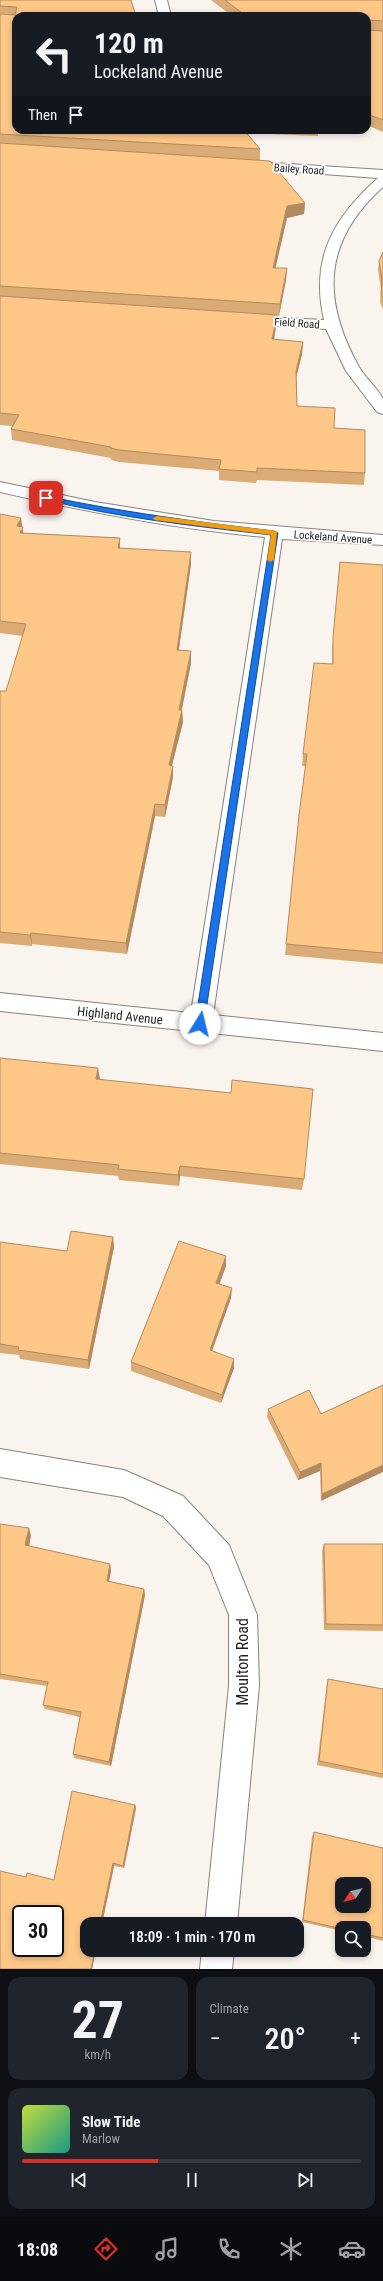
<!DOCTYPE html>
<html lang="en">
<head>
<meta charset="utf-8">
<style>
  :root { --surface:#171b24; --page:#20242c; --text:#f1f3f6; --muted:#9ea1a6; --line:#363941; --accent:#d93025 }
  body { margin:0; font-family:"Roboto Condensed",sans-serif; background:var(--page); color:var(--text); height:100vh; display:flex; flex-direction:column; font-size:15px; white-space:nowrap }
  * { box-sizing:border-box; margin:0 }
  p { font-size:13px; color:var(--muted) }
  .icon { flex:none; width:22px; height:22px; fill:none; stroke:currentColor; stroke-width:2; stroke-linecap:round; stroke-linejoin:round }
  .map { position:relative; height:1969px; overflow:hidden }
  .sheet { display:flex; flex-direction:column; gap:8px; padding:8px; background:#0d0f14; flex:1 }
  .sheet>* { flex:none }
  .banner { position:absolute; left:12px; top:12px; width:359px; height:122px; border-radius:12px; box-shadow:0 2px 6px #0003; background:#171b24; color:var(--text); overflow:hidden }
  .needle { width:26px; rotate:234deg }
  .tools { position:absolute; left:335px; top:1877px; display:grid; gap:8px }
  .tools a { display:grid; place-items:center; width:36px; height:36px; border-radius:8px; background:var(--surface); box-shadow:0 2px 6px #0003; font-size:20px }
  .speed { position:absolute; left:12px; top:1905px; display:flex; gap:8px; font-size:20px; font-weight:700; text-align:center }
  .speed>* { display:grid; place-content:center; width:52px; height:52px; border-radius:50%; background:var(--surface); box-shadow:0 2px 6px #0003; line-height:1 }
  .speed .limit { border:2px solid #111; border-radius:6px; background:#fff; color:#111 }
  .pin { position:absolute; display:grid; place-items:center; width:34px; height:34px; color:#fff; margin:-17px; border-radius:8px; box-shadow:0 2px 6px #0006 }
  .me { position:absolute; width:44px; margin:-22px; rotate:9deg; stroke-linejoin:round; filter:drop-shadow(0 0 3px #0008) }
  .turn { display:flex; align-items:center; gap:14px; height:84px; padding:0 16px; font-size:18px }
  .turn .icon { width:52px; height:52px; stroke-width:2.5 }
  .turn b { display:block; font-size:28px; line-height:34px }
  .then { display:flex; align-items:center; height:38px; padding:0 16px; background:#0003; gap:8px; font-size:15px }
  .big { font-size:30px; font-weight:600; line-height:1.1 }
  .sheet .widget { flex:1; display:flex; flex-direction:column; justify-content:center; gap:6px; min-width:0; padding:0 14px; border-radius:12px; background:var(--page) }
  .sheet .dial { align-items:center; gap:0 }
  .dial b { font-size:52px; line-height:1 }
  .song { display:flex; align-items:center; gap:12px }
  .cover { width:48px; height:48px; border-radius:6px; background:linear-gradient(135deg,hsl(70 70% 55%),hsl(170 70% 35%)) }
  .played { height:4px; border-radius:2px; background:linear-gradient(90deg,var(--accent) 40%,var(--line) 40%) }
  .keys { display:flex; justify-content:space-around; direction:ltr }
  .heat { display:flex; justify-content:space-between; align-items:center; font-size:22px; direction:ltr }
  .sheet .tiles { flex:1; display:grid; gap:8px; grid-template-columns:1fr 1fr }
  .widget:last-child { grid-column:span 2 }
  .trip { position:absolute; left:80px; top:1917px; width:224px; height:40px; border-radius:12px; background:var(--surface); box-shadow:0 2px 6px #0003; font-weight:600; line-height:40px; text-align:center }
  .menu { display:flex; height:64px; justify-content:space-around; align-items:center; background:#090b0e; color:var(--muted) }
  .menu .icon { width:28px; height:28px }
  .menu .current { color:var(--accent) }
  .menu b { font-size:18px; color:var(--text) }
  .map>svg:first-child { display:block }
</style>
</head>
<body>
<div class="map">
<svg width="383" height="1969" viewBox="0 0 383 1969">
  <rect width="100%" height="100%" fill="#faf4ef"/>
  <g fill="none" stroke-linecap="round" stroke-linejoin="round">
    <defs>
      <g id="minor">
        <polygon points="155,0 167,0 171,16 159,16"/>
        <path d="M244,161L383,170V187C323,241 321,299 359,367C365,378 378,388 383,399C383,402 383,410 383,414L377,412L346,371L326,329L246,324L239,320L246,316L324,320C310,259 333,218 378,178L239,168L237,165L239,162Z"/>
        <path d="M0,482L95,502L214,521L383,535V545L282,539L213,1015L383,1033V1051L0,1011V993L191,1013L265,537C176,529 87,512 0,492Z"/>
        <polygon points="0,1449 124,1470 183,1496 229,1545 257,1615 259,1686 237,1924 205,1924 229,1686 229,1615 209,1565 163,1516 123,1497 0,1477"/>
        <polygon points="202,1950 234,1950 232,1969 200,1969"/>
      </g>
    </defs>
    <!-- minor casing -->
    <use href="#minor" stroke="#87827d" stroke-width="2"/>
    <!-- minor -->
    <use href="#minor" fill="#fff" fill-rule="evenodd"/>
  </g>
  <!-- wall -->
  <g fill="#daab75">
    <polygon points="0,0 131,0 16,130 318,130 318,136 247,133 260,149 260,160 305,203 304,214 287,218 275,268 287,268 286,280 279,316 272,315 277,315 276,327 274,339 303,342 302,354 296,378 297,406 334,428 365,473 364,485 257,480 256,483 219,480 219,471 119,462 111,460 111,458 12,440 11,429 12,426 0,425"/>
    <polygon points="211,0 383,0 383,132 367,125 367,16 232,16"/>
    <polygon points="383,252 383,309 380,303 381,289 378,270 379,261"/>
    <polygon points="0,514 22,527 23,533 120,538 120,548 191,564 179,650 191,663 182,710 183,722 172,765 173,777 165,817 155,816 127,954 32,944 32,946 0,943 0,691 6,691 23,636 0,633"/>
    <polygon points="340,562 383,565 383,964 285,955 299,815 306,766 302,766 303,754 332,664 332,650"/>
    <polygon points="0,1058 100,1080 304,1179 302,1190 180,1176 179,1186 119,1180 118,1176 0,1164"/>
    <polygon points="113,1237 114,1247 89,1369 20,1359 19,1355 0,1353 0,1242 67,1251"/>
    <polygon points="226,1266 219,1284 231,1298 212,1351 234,1368 221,1403 131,1371 131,1362"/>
    <polygon points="383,1385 321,1501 320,1471 298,1480 267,1417 268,1409 321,1414"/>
    <polygon points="0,1524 31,1535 29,1546 110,1564 111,1571 109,1581 144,1589 145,1595 111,1766 74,1758 73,1754 80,1717 45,1709 43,1705 47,1686 0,1679"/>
    <polygon points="324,1544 383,1544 383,1631 324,1630 322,1551"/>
    <polygon points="328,1679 383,1689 383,1778 317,1765 327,1684"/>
    <polygon points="135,1805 136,1808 124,1868 114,1866 102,1924 87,1924 87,1950 96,1950 92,1969 26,1877 54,1880"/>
    <polygon points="314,1832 383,1848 383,1941 364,1936 364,1928 342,1928 342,1931 302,1922 312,1836"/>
  </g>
  <!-- shaded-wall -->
  <g fill="#b18b5f">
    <polygon points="305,203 304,214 287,218 273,279 273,268 287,206"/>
    <polygon points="287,268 286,280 279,316 280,304"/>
    <polygon points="277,315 276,327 272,351 272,339"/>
    <polygon points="303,342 302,354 295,382 296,371"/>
    <polygon points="21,518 24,539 21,545 17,526"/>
    <polygon points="120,538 120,550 118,548"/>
    <polygon points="191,552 191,564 177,661 177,650"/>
    <polygon points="191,651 191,663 179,722 179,710"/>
    <polygon points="182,710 183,722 169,777 169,765"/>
    <polygon points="173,766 173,777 165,817 165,805"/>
    <polygon points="155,804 155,816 127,954 126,943"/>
    <polygon points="31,933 32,944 32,946 30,935"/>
    <polygon points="98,1068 100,1079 96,1079"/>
    <polygon points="180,1166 180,1176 179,1186 178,1175"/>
    <polygon points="113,1237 114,1247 89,1369 88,1360"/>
    <polygon points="226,1256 226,1266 216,1293 216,1283"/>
    <polygon points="232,1288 231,1298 209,1359 210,1350"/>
    <polygon points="234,1359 234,1368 221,1403 222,1395"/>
    <polygon points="321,1463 320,1471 298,1480 300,1472"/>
    <polygon points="383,1465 383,1472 321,1501 322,1494"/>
    <polygon points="29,1528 31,1535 28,1552 25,1545"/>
    <polygon points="110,1564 111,1571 108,1587 107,1581"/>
    <polygon points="144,1589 145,1595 111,1766 109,1762"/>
    <polygon points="135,1805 136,1808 124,1868 123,1866"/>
    <polygon points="113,1863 114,1866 102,1924 100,1924"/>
    <polygon points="95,1950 96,1950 92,1969 91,1969"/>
  </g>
  <!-- building -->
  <g fill="#fdc788" stroke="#b18b5f" fill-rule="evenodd">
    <polygon points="0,0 131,0 136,16 16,16 16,130 244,130 260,149 0,134 0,14 15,15 17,7 0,6"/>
    <polygon points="225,0 383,0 383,21 367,20 367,16 246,16"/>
    <polygon points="367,30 383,31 383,120 367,114"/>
    <polygon points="0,143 270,161 305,203 287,206 273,268 287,268 280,304 0,286"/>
    <polygon points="383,252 383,298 381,294 382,279 379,261"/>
    <polygon points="0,296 277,315 272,339 303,342 296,371 297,406 335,408 334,428 365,430 365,473 257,468 257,472 219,469 221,460 119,450 111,448 111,447 11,429 19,415 0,413"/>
    <polygon points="0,514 21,518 17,526 23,527 20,533 120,538 118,548 191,552 177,650 191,651 179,710 182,710 169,765 173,766 165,805 155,804 126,943 31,933 30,935 0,932 0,691 6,691 26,624 0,621"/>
    <polygon points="340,562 383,565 383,953 286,944 299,815 307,754 303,754 314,663 333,664 333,637"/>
    <polygon points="0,1058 98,1068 96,1079 231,1093 232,1080 313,1089 304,1179 180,1166 178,1175 118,1169 119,1165 0,1153"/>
    <polygon points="71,1231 113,1237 88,1360 18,1350 19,1347 0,1344 0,1242 67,1251"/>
    <polygon points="179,1241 226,1256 216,1283 232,1288 210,1350 234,1359 222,1395 131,1362"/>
    <polygon points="383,1385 383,1465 322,1494 321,1463 300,1472 268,1409 309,1390 321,1414"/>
    <polygon points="0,1524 29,1528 25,1545 110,1564 107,1581 144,1589 109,1762 73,1754 81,1712 43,1705 48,1682 0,1674"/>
    <polygon points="324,1544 383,1544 383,1625 326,1624"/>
    <polygon points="328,1679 383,1689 383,1774 319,1761"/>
    <path d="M72,1791L135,1805L123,1866L113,1863L100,1924H87V1950H95L91,1969H0V1871L26,1877L27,1873L54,1880ZM21,1914H55V1948H21Z"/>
    <path d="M314,1832L383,1848V1938L364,1934V1928H342V1929L303,1920ZM342,1884H364V1906H342Z"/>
  </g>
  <!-- route -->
  <path fill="#1a73e8" stroke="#114b97" d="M46,496C121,512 198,522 274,531L278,533L204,1024L200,1028L195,1024L271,535C195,526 118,518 43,499L42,498Z"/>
  <!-- slow -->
  <polygon fill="#f59e0b" points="157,516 277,531 274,560 270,562 267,560 271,535 154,520 153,518"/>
  <g text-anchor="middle" stroke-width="3.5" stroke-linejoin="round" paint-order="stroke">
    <!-- far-street labels -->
    <g font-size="11" fill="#211f1d" stroke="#fff">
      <text transform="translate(299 169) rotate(4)" y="4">Bailey Road</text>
      <text transform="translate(297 323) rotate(4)" y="4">Field Road</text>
      <text transform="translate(333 537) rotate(4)" y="4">Lockeland Avenue</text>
    </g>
    <!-- street labels -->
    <g font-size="13" fill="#211f1d" stroke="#fff">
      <text transform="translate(120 1015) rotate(6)" y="5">Highland Avenue</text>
    </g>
    <!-- near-street labels -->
    <g font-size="16" fill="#211f1d" stroke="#fff">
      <text transform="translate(242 1662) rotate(-90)" y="6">Moulton Road</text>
    </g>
  </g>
</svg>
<div class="tools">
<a><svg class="needle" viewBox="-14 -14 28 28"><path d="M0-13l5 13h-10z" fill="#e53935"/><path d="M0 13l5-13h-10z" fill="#9ea1a6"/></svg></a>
<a><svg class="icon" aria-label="search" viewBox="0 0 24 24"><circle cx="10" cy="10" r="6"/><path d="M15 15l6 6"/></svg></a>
</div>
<div class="speed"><div class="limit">30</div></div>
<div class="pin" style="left:46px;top:498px;background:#d93025"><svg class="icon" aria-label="arrive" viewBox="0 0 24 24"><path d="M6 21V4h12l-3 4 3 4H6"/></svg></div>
<svg class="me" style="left:200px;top:1024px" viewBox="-20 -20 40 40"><circle r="19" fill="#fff"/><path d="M0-13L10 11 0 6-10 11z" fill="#1a73e8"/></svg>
<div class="trip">18:09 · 1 min · 170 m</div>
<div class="banner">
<div class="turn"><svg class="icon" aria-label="left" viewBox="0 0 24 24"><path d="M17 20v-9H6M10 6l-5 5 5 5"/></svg><div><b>120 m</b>Lockeland Avenue</div></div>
<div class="then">Then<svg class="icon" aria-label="arrive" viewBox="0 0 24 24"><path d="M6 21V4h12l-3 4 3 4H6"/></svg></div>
</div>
</div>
<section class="sheet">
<div class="tiles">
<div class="widget dial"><b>27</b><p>km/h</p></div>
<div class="widget"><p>Climate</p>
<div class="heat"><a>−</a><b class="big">20°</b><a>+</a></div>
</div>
<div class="widget">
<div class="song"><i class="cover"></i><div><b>Slow Tide</b><p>Marlow</p></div></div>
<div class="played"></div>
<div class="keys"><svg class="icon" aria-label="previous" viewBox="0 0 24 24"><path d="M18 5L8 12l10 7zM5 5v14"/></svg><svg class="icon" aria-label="pause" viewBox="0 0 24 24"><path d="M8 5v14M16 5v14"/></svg><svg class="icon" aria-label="next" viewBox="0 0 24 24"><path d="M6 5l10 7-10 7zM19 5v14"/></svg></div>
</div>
</div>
</section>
<nav class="menu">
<b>18:08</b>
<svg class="icon current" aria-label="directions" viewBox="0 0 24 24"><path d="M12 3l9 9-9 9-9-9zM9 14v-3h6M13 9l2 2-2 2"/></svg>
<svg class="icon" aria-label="music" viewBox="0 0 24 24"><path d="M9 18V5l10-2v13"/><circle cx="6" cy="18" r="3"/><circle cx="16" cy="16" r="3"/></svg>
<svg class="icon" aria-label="phone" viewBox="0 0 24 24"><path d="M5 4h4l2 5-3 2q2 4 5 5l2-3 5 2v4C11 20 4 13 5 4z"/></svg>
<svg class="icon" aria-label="climate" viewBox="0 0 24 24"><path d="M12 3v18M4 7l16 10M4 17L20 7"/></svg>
<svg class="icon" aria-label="car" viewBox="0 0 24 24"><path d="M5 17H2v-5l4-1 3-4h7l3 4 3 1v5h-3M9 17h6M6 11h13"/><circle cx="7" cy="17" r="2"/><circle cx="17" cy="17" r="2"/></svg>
</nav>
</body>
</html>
